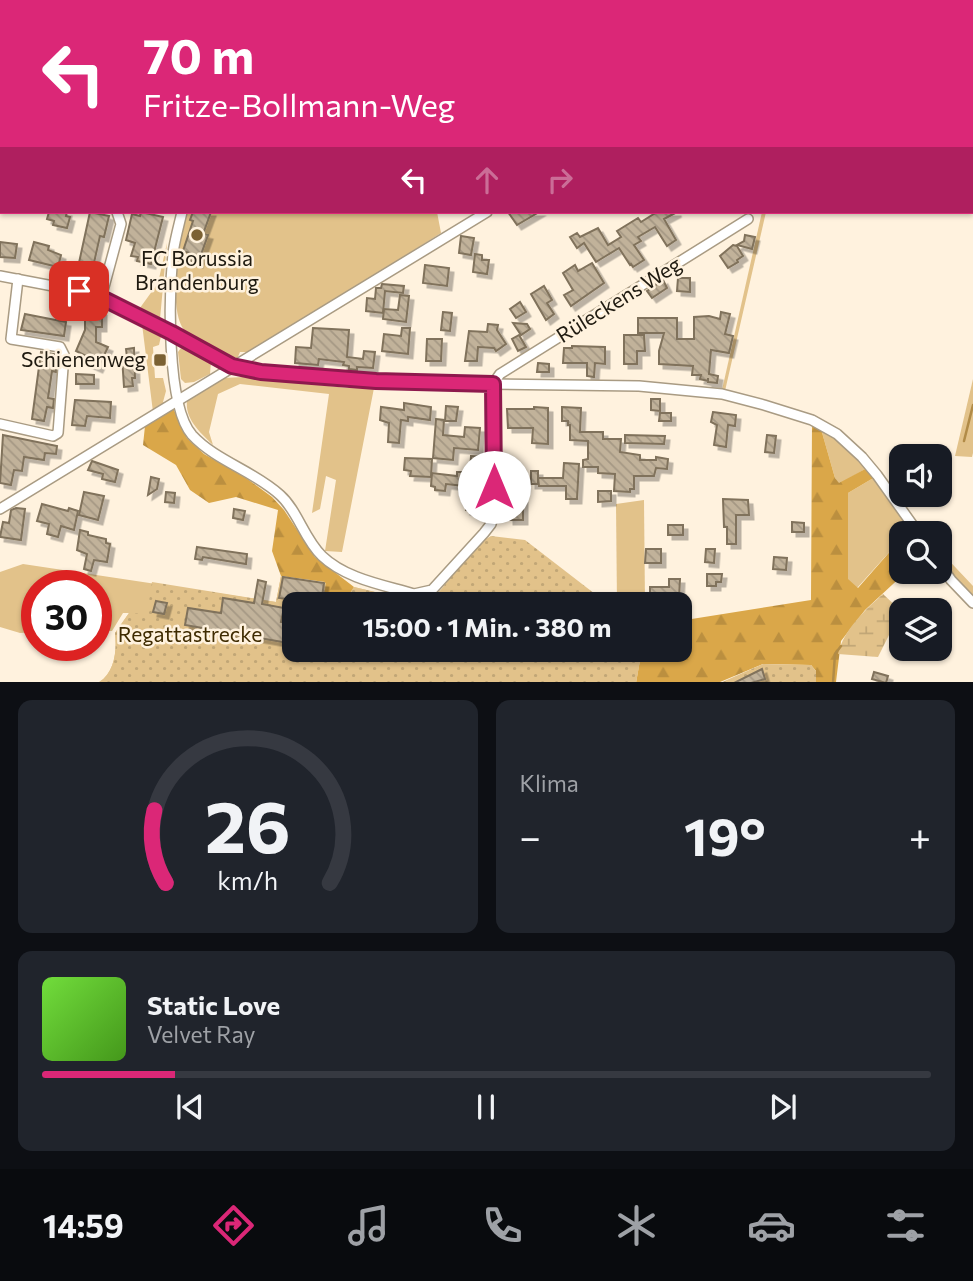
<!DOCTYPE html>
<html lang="de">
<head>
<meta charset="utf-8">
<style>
  :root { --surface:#171b24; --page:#20242c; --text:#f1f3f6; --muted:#9ea1a6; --line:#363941; --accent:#db2777 }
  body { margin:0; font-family:Commissioner,sans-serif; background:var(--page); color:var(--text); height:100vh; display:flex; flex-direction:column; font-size:26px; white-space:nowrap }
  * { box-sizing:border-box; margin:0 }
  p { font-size:23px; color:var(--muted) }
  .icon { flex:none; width:38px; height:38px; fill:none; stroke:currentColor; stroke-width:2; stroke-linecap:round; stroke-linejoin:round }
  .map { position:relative; height:682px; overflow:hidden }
  .sheet { display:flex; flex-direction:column; gap:18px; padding:18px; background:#0d0f14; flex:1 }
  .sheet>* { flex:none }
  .guide { position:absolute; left:0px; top:0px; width:973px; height:214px; box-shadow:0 2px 5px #0004; background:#db2777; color:#fff; overflow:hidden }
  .buttons { position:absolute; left:889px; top:444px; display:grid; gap:14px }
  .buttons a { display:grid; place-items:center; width:63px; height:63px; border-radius:14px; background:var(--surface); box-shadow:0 2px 5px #0004; font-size:35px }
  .speed { position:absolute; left:21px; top:570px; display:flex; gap:14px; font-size:35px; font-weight:700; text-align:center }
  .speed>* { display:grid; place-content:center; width:91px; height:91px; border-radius:50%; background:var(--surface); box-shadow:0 2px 5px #0004; line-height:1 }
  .speed .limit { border:10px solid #d22; background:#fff; color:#111 }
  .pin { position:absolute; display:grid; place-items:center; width:60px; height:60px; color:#fff; margin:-30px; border-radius:14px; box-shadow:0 4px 10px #0006 }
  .me { position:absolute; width:77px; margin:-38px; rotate:0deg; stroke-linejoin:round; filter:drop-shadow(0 0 5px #0008) }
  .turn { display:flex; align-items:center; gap:24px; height:147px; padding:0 28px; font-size:32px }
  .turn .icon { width:91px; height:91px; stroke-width:2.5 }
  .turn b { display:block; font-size:49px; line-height:60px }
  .lanes { display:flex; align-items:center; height:66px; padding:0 28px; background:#0003; justify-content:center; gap:35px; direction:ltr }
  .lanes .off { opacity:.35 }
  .big { font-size:52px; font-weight:700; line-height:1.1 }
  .sheet .widget { flex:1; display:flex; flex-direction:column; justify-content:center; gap:10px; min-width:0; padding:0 24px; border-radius:14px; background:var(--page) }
  .sheet .dial { align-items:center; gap:0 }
  .dial svg { height:182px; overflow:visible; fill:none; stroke:var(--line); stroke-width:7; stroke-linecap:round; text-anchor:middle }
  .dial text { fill:var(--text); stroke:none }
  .song { display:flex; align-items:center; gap:21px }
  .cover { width:84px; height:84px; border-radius:10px; background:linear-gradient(135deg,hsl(100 70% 55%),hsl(100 70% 35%)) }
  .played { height:7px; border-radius:4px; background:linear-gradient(90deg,var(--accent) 15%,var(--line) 15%) }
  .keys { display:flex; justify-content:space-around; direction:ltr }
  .heat { display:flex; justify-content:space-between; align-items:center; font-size:38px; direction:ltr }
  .sheet .tiles { flex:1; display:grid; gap:18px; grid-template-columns:1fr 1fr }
  .widget:last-child { grid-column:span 2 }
  .trip { position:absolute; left:282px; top:592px; width:410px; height:70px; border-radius:14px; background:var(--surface); box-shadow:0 2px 5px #0004; font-weight:700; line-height:70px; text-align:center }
  .tabs { display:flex; height:112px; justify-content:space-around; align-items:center; background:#090b0e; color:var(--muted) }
  .tabs .icon { width:49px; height:49px }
  .tabs .current { color:var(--accent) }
  .tabs b { font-size:32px; color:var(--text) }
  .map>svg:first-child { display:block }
</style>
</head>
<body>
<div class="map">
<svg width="973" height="683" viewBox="0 0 973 683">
  <defs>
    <pattern id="forest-firs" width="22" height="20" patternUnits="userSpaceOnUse" patternTransform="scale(1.75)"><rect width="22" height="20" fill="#daa749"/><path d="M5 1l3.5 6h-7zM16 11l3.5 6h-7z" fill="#bb8f3f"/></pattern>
    <pattern id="wetland-marsh" width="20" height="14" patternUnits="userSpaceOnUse" patternTransform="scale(1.75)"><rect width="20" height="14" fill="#e2c28a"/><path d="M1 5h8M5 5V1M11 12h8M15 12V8" fill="none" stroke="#c1a676"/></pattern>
    <pattern id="park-dots" width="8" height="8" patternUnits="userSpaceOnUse" patternTransform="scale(1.75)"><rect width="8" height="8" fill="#e2c28a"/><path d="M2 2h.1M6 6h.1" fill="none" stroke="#c1a676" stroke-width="1.8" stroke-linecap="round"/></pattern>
    <pattern id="building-back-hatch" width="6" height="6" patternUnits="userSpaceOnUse" patternTransform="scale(1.75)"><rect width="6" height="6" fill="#c1b29a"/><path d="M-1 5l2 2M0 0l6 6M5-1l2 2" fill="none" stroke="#a59884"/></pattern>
    <filter id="shadow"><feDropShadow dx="4.5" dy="4.5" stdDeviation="0" flood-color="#0004"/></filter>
  </defs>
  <rect width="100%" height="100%" fill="#fff2de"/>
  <!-- green -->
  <g fill="#e2c28a">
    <path d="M186,212H437L441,233L253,352H240L235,364C218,354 196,346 184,330C167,306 180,240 186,212Z"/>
    <polygon points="762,212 766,212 725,391 722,390"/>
    <polygon points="167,243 160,319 153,322 137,312 158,283"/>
    <polygon points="142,324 162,332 159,345 153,347 155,378 163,378 166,391 163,402 173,408 154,420"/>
    <polygon points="181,348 188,349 211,362 210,374 194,382 185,383 181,379 178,352"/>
    <path d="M243,377L348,388L351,385L374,388L342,552L325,551L336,480L326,476L320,509L312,513L329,394L240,384L218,394L209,432L213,445C201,433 185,420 187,401L224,378Z"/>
    <polygon points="973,379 973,453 972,457 955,456"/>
    <polygon points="821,429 835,437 867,468 839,484 835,478"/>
    <polygon points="875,477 912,528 906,534 901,534 901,539 857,588 847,579 848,493"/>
    <polygon points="644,500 645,604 617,604 616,504"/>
    <path d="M940,551L973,586V597C962,585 941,568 940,551Z"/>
    <path d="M23,564L276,602L281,576L324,596L347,597L354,587L375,592L379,604H294V649H642L636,682H99C115,672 117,650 115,633L129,613H123L112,631H99L96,639V586H37V632L20,633L0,627V572Z"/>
  </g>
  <!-- forest -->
  <g fill="url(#forest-firs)">
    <polygon points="10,0 112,0 113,2 2,2"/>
    <polygon points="173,408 187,438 204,454 246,478 272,497 284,510 315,557 354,587 348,597 324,597 325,582 281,576 272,551 278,510 236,497 209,503 190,490 176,465 143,445 145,426"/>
    <polygon points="812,424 821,429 835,478 839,483 867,468 875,477 848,493 848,579 858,588 901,539 901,572 906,572 865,610 841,641 836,682 816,682 816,671 811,665 763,664 720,682 636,683 642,649 679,649 679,621 811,600"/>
  </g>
  <!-- wetland -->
  <path fill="url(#wetland-marsh)" d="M883,594L901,611L878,657L838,654C844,629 865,610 883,594Z"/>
  <!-- park -->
  <g fill="url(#park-dots)">
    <polygon points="491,536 525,540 608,604 429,604 479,543"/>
    <path d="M281,576L326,583L324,597H347L354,587L375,592L379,604H294V649H642L636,682L99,683C115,672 117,650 115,633L129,613L147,614L152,582L276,602Z"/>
    <polygon points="763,664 811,665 816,671 816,682 720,683"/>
  </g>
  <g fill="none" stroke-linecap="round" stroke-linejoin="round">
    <!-- stream -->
    <g stroke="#b18b47" stroke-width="2.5">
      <polyline points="964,441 973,405"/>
      <polyline points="833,683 835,654 841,646"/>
    </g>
  </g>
  <!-- building -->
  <g fill="url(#building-back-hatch)" stroke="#80725b" stroke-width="2" filter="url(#shadow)">
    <polygon points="49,212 67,212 66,216 70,217 67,228 53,225 54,221 47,219"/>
    <polygon points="90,212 109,216 104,237 100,236 91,276 77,272"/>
    <polygon points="141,212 163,217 151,264 137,261 138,257 131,256 135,243 126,240 132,214 140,216"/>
    <polygon points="193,212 211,212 203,234 208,235 198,263 190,261 192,254 183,251 193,221 190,220"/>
    <polygon points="508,212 539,212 517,225"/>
    <polygon points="657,212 677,212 664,219 676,240 667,246 655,227 638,237 641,241 634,245 644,260 633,267 631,264 630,265 619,248 596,262 584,243 577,248 570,237 577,233 580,237 598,228 608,245 621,237 617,231 638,218 641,222"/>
    <polygon points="745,235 755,237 752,249 737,245 744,241"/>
    <polygon points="461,236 474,238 471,255 459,253"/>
    <polygon points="0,242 17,244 15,258 0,257"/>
    <polygon points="34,242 49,246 48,250 61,255 58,267 29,260"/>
    <polygon points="733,245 737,246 743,256 737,260 738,262 728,268 720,256"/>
    <polygon points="475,254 482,255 482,260 489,260 487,274 473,272"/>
    <polygon points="592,263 604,283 571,306 564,295 573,290 563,273 575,265 578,271"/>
    <polygon points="425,265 449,268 447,286 423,283"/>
    <polygon points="678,278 690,278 690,292 677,291"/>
    <polygon points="663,280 667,288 652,298 647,291"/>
    <polygon points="382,284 404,286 403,293 385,291 383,313 366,311 367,298 375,299 376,288 381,288"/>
    <polygon points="544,286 552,300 547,303 554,314 546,320 531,294"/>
    <polygon points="400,295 409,296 406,322 383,319 384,309 398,310"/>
    <polygon points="520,302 526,312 516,318 510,309"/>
    <polygon points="85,311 102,311 102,327 96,327 96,342 108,347 98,368 85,362 88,357 76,351 85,330"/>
    <polygon points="443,312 452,313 450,331 441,330"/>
    <polygon points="721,312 730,314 725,334 733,336 729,353 711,350 709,374 718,376 717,383 708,382 708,378 708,381 700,379 701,375 692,375 693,366 659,364 659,351 664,333 638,333 638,318 677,318 677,339 694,339 694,317 709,316 720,319"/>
    <polygon points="25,314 66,322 64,336 21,330"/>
    <polygon points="513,323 527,324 530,329 521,335"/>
    <polygon points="488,324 498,325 497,330 506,344 496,351 494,348 478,347 477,361 465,361 469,331 487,332"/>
    <polygon points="313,328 349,330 347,357 363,359 364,351 375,352 373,368 357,367 357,370 349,369 349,366 343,365 344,362 319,359 318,365 295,363 296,347 311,348"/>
    <polygon points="402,328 410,328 408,354 382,351 384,334 401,336"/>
    <polygon points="519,335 526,347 518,351 512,339"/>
    <polygon points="624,335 644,335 645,351 637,351 637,364 624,364"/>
    <polygon points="427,339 442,339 441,361 426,361"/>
    <polygon points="572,346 605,347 605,364 595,363 594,377 587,376 587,363 563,363 564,348 572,348"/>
    <polygon points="134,348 135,378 132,378 133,386 124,387 122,357 127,357 126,349"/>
    <polygon points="41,352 54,354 53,363 56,364 56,372 52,371 48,398 54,399 53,408 47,407 44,421 32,419"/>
    <polygon points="538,363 549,364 549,372 537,372"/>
    <polygon points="76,374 94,375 94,384 76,384"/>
    <polygon points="651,399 660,399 660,411 651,410"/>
    <polygon points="75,400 111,402 110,418 87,416 85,426 72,425"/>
    <polygon points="404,403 431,407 430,420 408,417 408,421 401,420 399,443 388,442 389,423 380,420 381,407 404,410"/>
    <polygon points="446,406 458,407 456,421 445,421"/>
    <polygon points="534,407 548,408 548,444 532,443 533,428 508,428 507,409 534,409"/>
    <polygon points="562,407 581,408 580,432 603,432 603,439 621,439 620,452 640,455 640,460 656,460 656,457 668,459 667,469 656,468 654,476 634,476 634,489 630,489 630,492 614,491 615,474 598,473 598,467 583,467 583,460 588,459 588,441 570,440 570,425 568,425 568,421 562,421"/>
    <polygon points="713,412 736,415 735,426 728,425 726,447 714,445 717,425 711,422"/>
    <polygon points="660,413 671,413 671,421 659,421"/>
    <polygon points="436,419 444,420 443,435 464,437 465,427 480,428 478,450 454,448 453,460 433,458"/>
    <polygon points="3,435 57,446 56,454 45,453 44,460 24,457 22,471 14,470 11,485 0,483"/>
    <polygon points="625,435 665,436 664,444 625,443"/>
    <polygon points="767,435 776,436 774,453 765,452"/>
    <polygon points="471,456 486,457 485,476 477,475 477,492 486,492 484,511 466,510 468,490 464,489 464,486 446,484 445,491 435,490 435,487 431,486 432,473 457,476 457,472 470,472"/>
    <polygon points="405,458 432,459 431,477 410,476 411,471 404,470"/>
    <polygon points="92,461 118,470 115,482 102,479 103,474 88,470"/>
    <polygon points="564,463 579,464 577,499 566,499 566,486 539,486 538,478 563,478"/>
    <rect x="531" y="471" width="7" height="13"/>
    <polygon points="151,477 159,479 157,489 148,495"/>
    <polygon points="598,491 611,491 611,501 598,502"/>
    <polygon points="84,492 104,496 98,520 79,515"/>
    <polygon points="166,492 175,493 174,503 165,502"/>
    <polygon points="508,498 523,498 523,520 509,520"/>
    <polygon points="723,499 748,500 749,515 736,515 736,544 727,544 727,527 724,527"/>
    <polygon points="42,504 68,511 69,508 78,511 74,530 61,526 58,537 47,534 49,524 37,521"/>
    <polygon points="16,508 25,509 21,540 0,537 3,522 9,523 11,510"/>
    <polygon points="234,509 245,511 243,520 233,518"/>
    <polygon points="792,522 804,523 804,532 792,532"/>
    <rect x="668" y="525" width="15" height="10"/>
    <polygon points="80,530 88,532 88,535 106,539 106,543 110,544 107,562 94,560 91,571 84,569 87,554 77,550"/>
    <polygon points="197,547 247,554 246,564 203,557 202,560 195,559"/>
    <polygon points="646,549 661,549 661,563 645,563"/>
    <polygon points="706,549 715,549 714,563 705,562"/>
    <polygon points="774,557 787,558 786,570 773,569"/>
    <polygon points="707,574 722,574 721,582 716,582 716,586 707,586"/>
    <polygon points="283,577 324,583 321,604 279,598"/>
    <polygon points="669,579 680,579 679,598 658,599 658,604 650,604 650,587 669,587"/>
    <polygon points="258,580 266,582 262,604 284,608 281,622 294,624 294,644 185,625 188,608 221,613 223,598 254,603"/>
    <polygon points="156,601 167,603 164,614 153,612"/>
    <polygon points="762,669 765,679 751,683 734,683"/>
    <polygon points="874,672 888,676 886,683 872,679"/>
  </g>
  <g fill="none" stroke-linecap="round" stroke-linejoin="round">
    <defs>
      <g id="street">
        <polyline points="161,0 161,2"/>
        <polyline points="795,2 797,0"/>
        <polyline points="0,182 2,182"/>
        <path d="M182,212C179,225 175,239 173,253C169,293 166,405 192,435C216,461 254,471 280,495C298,511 304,539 322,556C346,579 384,585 414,594L432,590L484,533L491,524L494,513L493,384"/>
        <polyline points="0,276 79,291 101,298 232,366 261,372 401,383 639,386 722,394 764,405 812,420 837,434 862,457 877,475 919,534"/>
        <polyline points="101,298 121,224 117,212"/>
        <polyline points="493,384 500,374 748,219"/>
        <polyline points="0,424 53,436 58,433 64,355 60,347 11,339 18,279"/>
        <polyline points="0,509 487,212"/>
        <polyline points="940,564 951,580 973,603"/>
      </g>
      <g id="secondary">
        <polyline points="321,2 328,0"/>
        <polyline points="0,89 2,89"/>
      </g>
    </defs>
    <!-- street casing -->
    <use href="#street" stroke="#a99b83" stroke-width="12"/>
    <!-- secondary casing -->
    <use href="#secondary" stroke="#a99b83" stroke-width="16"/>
    <!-- street -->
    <use href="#street" stroke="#fff" stroke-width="9"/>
    <!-- secondary -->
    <use href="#secondary" stroke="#ecdfc8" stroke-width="12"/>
  </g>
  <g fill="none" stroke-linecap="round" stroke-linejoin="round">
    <defs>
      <polyline id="route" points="79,291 102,298 172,333 232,366 261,372 376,381 493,384 494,487"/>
    </defs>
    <!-- route casing -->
    <use href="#route" stroke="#8e194d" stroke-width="18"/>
    <!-- route -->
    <use href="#route" stroke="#db2777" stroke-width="12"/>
  </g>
  <!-- markers -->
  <g fill="#7b6133" stroke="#fff2de" stroke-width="2.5">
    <circle cx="197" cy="235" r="7"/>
    <rect x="153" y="353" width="14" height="14" rx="3.5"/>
  </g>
  <g text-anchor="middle" stroke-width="5" stroke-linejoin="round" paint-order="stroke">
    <!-- poi labels -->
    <g font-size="21" fill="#1f1a10" stroke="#fff2de">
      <text x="197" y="266">FC Borussia<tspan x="197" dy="24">Brandenburg</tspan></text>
      <text x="146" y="367" text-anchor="end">Schienenweg</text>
    </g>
    <!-- street labels -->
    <g font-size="21" fill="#1f1a10" stroke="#fff2de">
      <text transform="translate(619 300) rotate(-32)" y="7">Rüleckens Weg</text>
    </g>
    <!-- park labels -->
    <g font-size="21" fill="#3f2b01" stroke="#fff2de">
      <text x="190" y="642">Regattastrecke</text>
    </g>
  </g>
</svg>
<div class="buttons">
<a><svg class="icon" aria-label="sound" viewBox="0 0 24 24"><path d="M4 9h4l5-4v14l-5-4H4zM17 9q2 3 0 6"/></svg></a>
<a><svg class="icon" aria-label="search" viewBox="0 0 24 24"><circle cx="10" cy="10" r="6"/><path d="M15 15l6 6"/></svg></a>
<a><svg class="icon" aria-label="layers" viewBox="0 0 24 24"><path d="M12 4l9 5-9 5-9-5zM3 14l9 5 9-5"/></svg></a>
</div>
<div class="speed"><div class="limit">30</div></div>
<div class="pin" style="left:79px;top:291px;background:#d93025"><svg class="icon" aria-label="arrive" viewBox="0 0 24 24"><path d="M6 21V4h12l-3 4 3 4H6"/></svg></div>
<svg class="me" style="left:494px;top:487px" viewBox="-20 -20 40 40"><circle r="19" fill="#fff"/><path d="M0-13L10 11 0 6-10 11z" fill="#db2777"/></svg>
<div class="trip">15:00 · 1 Min. · 380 m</div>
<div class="guide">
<div class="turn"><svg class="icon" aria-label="left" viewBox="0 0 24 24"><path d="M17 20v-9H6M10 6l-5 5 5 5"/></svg><div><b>70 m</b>Fritze-Bollmann-Weg</div></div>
<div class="lanes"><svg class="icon" aria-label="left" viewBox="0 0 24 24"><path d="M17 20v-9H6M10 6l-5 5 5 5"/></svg><svg class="icon off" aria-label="ahead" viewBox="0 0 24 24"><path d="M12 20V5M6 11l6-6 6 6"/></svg><svg class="icon off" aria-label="right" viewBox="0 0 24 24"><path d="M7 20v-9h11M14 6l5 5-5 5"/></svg></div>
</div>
</div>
<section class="sheet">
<div class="tiles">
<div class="widget dial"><svg viewBox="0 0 100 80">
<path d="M14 69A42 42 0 1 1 86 69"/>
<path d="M14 69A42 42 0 0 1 9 37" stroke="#db2777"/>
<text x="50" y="56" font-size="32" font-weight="700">26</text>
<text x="50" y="72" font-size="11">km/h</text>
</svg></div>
<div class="widget"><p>Klima</p>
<div class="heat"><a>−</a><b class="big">19°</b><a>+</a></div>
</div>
<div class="widget">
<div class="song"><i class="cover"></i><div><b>Static Love</b><p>Velvet Ray</p></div></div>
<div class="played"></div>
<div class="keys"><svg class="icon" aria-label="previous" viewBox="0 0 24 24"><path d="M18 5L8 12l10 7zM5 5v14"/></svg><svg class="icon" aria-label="pause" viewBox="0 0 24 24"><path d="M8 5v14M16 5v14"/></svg><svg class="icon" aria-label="next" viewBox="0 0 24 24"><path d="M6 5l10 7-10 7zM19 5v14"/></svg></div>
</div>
</div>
</section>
<nav class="tabs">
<b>14:59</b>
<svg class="icon current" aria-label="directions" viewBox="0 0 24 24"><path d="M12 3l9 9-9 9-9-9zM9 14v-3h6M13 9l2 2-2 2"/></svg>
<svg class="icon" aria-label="music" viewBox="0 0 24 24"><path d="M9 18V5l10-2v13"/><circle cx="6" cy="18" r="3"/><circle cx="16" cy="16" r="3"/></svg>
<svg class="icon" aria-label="phone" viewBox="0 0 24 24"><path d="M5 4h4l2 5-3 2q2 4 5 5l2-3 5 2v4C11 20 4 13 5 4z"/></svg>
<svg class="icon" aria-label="climate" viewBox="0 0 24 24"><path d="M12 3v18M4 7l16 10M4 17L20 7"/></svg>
<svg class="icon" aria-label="car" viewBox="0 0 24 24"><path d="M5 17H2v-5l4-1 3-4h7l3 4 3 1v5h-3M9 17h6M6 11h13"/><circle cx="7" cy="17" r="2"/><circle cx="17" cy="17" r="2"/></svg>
<svg class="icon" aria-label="filters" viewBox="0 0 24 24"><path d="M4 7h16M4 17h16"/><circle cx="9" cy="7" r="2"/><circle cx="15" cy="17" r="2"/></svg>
</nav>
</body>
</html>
